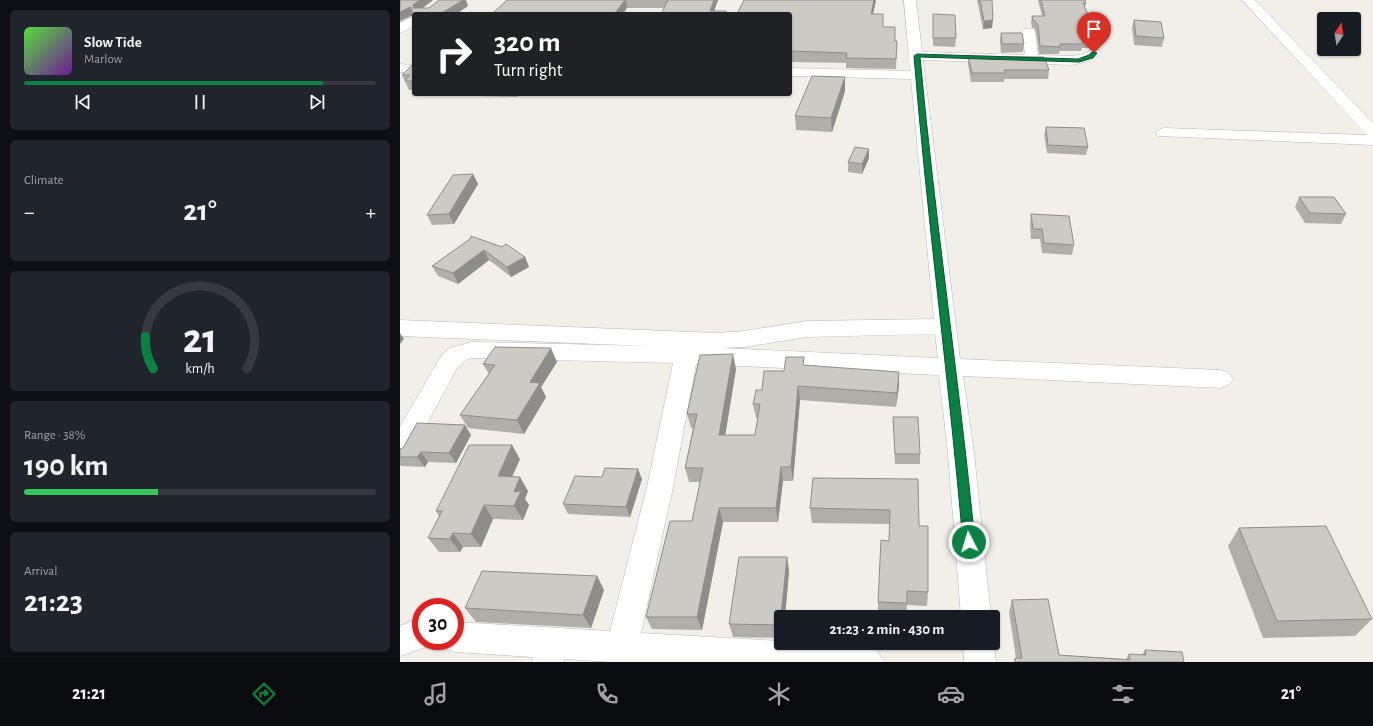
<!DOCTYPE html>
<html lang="en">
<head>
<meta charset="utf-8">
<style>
  :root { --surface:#171b24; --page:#20242c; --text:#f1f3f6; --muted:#9ea1a6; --line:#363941; --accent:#0b8043 }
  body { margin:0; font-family:"Alegreya Sans",sans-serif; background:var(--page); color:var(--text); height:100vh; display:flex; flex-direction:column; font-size:15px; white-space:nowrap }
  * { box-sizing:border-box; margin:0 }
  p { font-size:13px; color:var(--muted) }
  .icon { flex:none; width:22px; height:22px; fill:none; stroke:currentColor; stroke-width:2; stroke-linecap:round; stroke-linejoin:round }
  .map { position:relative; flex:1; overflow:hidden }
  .panel { display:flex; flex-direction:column; gap:10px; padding:10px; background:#0d0f14; width:400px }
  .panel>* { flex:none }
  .top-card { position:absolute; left:12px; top:12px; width:380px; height:84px; border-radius:4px; box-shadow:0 1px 3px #0004; background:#202124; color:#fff; overflow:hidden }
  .needle { width:26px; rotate:12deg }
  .controls { position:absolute; left:917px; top:12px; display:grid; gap:8px }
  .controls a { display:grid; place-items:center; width:44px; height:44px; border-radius:4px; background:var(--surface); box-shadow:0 1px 3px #0004; font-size:20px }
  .speed { position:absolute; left:12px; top:598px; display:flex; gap:8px; font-size:20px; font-weight:700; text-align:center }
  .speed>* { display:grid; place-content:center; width:52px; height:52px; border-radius:50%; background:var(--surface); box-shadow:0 1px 3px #0004; line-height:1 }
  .speed .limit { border:6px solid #d22; background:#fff; color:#111 }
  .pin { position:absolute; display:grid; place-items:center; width:34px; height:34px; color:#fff; margin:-41px -17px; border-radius:50% 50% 50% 0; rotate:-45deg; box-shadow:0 0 4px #0007 }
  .pin .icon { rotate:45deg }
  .me { position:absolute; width:44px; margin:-22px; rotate:355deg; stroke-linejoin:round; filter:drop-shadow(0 0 3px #0008) }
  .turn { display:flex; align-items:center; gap:14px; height:84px; padding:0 16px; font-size:18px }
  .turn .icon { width:52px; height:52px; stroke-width:2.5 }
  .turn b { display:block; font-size:28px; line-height:34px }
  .big { font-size:30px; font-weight:700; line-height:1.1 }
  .panel .card { flex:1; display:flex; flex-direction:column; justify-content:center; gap:6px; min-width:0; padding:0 14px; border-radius:6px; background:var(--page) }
  .panel .dial { align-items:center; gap:0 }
  .dial svg { height:104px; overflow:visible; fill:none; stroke:var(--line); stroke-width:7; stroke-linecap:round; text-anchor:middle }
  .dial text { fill:var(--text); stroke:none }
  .song { display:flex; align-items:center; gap:12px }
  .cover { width:48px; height:48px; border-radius:6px; background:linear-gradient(135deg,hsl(110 70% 55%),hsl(280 70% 35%)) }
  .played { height:4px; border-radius:2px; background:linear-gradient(90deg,var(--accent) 85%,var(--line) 85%) }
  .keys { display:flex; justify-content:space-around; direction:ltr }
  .heat { display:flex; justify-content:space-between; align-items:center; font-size:22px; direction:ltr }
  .charge { height:6px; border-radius:3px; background:linear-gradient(90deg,#34c759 38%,var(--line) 0) }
  .trip { position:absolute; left:374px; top:610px; width:226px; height:40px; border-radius:4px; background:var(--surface); box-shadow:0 1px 3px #0004; font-weight:700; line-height:40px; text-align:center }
  .dock { display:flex; height:64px; justify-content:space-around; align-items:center; background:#090b0e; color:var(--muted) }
  .dock .icon { width:28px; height:28px }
  .dock .current { color:var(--accent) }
  .dock b { font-size:18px; color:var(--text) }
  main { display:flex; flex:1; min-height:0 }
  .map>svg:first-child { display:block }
</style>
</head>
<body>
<main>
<section class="panel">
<div class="card">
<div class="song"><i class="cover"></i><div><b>Slow Tide</b><p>Marlow</p></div></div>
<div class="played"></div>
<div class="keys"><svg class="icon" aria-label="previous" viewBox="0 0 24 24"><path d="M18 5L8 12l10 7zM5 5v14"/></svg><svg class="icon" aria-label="pause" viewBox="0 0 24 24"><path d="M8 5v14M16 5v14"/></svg><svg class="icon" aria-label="next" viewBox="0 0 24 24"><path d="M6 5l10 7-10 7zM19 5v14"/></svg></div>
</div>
<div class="card"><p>Climate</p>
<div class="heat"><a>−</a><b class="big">21°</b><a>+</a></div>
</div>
<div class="card dial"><svg viewBox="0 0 100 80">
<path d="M14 69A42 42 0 1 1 86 69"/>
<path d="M14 69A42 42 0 0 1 8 44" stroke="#0b8043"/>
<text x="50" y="56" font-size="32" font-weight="700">21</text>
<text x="50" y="72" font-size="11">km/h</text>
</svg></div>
<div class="card"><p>Range · 38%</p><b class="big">190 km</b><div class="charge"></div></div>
<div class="card"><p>Arrival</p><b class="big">21:23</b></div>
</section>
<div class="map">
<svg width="973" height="662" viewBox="0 0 973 662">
  <rect width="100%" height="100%" fill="#f1efe8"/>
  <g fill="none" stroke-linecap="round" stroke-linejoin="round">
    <defs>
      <g id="minor">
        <path d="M504,0H516L522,52L623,55L625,53L621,32L623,29H633L635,32L638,55L672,56L684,54L694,49L699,50L701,53L693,60L672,65L523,60L560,359L821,370L829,373L833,379L829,385L821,388L563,376L574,453L591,617H561L548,453L539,375L296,364L273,487L241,633L381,641V643C409,643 453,640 478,651L483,662H210L164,659L163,662H131L133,657L55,652L44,648L41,641H55V622L210,631L247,487L273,363L72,358L66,360L57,368L9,457L0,460V427L41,356L50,348L72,342L247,346L0,336V320L316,333L344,331L407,321L534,319L511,79L390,76V68L510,71ZM535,334L538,358L322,348L344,347L407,337Z"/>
        <polygon points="842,0 855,0 973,123 973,145 758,136 756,133 758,130 764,128 967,135"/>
        <polygon points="14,16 14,26 0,33 0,23"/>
        <polygon points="0,64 14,65 14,73 0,72"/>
        <polygon points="17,619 21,619 21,641 34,641 32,645 0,656 0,626"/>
        <polygon points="593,639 596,662 564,662 563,643 593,643"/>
      </g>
    </defs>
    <!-- minor casing -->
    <use href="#minor" stroke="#b5b8bc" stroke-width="1"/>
    <!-- minor -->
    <use href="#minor" fill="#fff" fill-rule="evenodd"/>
  </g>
  <!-- wall -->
  <g fill="#afaea9">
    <polygon points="0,0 33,0 23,8 29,8 39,0 66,0 68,6 56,14 14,14 14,20 12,15 0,21"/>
    <polygon points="107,0 318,0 314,11 264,8 227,8"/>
    <polygon points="476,0 473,14 483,27 495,41 497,41 496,69 446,68 446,63 390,62 390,14"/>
    <polygon points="577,0 592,0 592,28 583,29"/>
    <polygon points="638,0 685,0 686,3 685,7 699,41 697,48 682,48 681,51 659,51 659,54 639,54 636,32 634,28 632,28 631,23 632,16 642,16"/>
    <polygon points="533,14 556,38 555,47 533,46"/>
    <polygon points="734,20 764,38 762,47 734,45 732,28"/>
    <polygon points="601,33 624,44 623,52 601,53 600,41"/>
    <polygon points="568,56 649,70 648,79 604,79 604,82 571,82 568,64"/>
    <polygon points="14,63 14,90 9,90 2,75"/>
    <polygon points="445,77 445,91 432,132 396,130 395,116"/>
    <polygon points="36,94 119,94 117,97 37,95"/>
    <polygon points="646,127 688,147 686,155 647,153 644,135"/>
    <polygon points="469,149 469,158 462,174 448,172 448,162"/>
    <polygon points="73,174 78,184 54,224 32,225 27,215"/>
    <polygon points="899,197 946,214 941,224 905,223 895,207"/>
    <polygon points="631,214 674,245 672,255 642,253 640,239 631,239 630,224"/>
    <polygon points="70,239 125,257 129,267 111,277 89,260 58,284 38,276 32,266"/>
    <polygon points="157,362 141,387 146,397 124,434 68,428 60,415 89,374 83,364"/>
    <polygon points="405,365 499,386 496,407 400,400 393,481 383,481 378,522 323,522 302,630 252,629 246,617 292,521 300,482 289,482 285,468 293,428 291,428 287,414 336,369 325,435 355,435 358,418 356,418 353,404 384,371"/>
    <polygon points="493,417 520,454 520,464 495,464"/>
    <polygon points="71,435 56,463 28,462 25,467 1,466 0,465 0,449"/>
    <polygon points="120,459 112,477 128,491 125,499 129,505 123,520 93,519 81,547 63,547 60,552 39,552 28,538 39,516 36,511"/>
    <polygon points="242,479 230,517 168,514 163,504"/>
    <polygon points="518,479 519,526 528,592 527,606 507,605 506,616 478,615 478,602 489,541 490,524 412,523 410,508"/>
    <polygon points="839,528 972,619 955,636 863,638 828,546"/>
    <polygon points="387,557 389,571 385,617 381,617 381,638 333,637 329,624"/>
    <polygon points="197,576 204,590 191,628 76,622 65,608"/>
    <polygon points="612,600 659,655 726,659 729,654 742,655 745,650 784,662 614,662 615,658 616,658 609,612"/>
  </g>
  <!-- shaded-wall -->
  <g fill="#8f8d8a">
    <polygon points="20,0 33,0 16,13 13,5"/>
    <polygon points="63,0 66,0 68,6 56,14 42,14 42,13"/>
    <polygon points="226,0 227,8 223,14 214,14"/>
    <polygon points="314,0 318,0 313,14 310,11"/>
    <polygon points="474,0 476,0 471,24 471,14"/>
    <polygon points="10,7 13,15 0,21 0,12"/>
    <polygon points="593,20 592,28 583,29 584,21"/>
    <polygon points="445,77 445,91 432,132 431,118"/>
    <polygon points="469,149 469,158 462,174 462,164"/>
    <polygon points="73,174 78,184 54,224 49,214"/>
    <polygon points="84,250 89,260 58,284 53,273"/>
    <polygon points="125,257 129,267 111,277 107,267"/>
    <polygon points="0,333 4,339 0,344"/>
    <polygon points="151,348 157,362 141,387 146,397 124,434 117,420 130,382"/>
    <polygon points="333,354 336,369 323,449 319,435"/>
    <polygon points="499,372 499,386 496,407 497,393"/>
    <polygon points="398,386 400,400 393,481 391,467"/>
    <polygon points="65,425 71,435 56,463 49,453"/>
    <polygon points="112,445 120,459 106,490 98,476"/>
    <polygon points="21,452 28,462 25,467 17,457"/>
    <polygon points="381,467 383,481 378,522 376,508"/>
    <polygon points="238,469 242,479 230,517 226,507"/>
    <polygon points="120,477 128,491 125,499 129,505 123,520 114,506 114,492"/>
    <polygon points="84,505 93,519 81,547 71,534"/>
    <polygon points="319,508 323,522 302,630 297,617"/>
    <polygon points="53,533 63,547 60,552 50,539"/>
    <polygon points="387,557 389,571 385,617 381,617 381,629 380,625"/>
    <polygon points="197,576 204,590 191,628 183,615"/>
  </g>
  <!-- building -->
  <g fill="#cccac5" stroke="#8f8d8a">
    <polygon points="0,0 20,0 13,5 14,8 29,8 39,0 63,0 42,13 35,12 33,14 14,14 14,16 12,16 12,8 10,7 0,12"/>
    <polygon points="107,0 225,0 214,14 92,14"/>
    <polygon points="268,0 314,0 310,11 326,11 325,14 261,14"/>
    <polygon points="344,0 474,0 471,14 483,14 483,27 495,27 495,41 497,41 496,59 446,58 447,53 390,51 390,14 337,14"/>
    <polygon points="580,0 592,0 593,20 584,21"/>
    <polygon points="641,0 685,0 686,3 683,3 699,41 682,41 683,44 660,44 660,47 640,46 638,25 635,21 633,20 632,16 645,16"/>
    <polygon points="533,14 555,15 556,38 533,38"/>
    <polygon points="734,20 761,22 764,38 736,36"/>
    <polygon points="601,33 622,33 624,44 602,44"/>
    <polygon points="568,56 644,57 649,70 604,70 605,73 572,73"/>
    <polygon points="14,63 14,81 5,81 10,75 2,75"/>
    <polygon points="412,76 445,77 431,118 395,116"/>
    <polygon points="646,127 684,128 688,147 648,145"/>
    <polygon points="455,147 469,149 462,164 448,162"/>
    <polygon points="73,174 49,214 27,215 53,175"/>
    <polygon points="899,197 934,197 946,214 910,213"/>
    <polygon points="631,214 669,216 674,245 644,243 642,229 633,229"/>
    <polygon points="71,236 102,247 106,244 125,257 107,267 84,250 53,273 32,266 70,239"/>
    <polygon points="95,347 151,348 130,382 140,383 117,420 60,415 95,365 83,364"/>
    <polygon points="333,354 319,435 355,435 360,404 353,404 356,390 362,390 364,371 384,371 386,357 404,357 403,365 499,372 497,393 398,386 391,467 381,467 376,508 319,508 297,617 246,617 270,521 292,521 303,468 285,468 297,414 287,414 300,355"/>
    <polygon points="493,417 518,417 520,454 495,454"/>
    <polygon points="17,423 65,425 49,453 21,452 17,457 0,457 0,449 3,448"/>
    <polygon points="69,445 112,445 98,476 120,477 114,492 121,491 114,506 84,505 71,534 53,533 50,539 28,538 42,511 36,511"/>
    <polygon points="205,468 238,469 226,507 163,504 175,476 202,477"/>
    <polygon points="413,478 518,479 519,526 528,526 528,592 507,591 507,603 478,602 481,540 489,541 490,510 410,508"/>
    <polygon points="926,526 972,619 877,621 839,528"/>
    <polygon points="339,557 387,557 380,625 329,624"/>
    <polygon points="82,571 197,576 183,615 65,608"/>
    <polygon points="648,599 659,655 730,660 729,654 746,655 745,650 782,652 784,662 615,662 615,658 622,658 612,600"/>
  </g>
  <!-- route -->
  <path fill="#0b8043" stroke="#07532c" d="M692,52L697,53L693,58L679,62L520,57C535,220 559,380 575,542L573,546L569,548L565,546L563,542C549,380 527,218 514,56L517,54L678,59L689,55Z"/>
</svg>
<div class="controls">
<a><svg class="needle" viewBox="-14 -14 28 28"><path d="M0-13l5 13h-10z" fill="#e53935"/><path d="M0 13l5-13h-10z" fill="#9ea1a6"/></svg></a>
</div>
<div class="speed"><div class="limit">30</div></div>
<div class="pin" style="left:694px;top:53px;background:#d93025"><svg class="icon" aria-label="arrive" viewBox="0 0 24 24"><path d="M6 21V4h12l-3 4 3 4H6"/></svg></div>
<svg class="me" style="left:569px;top:542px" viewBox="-20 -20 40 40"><circle r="17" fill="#0b8043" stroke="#fff" stroke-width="3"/><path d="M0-11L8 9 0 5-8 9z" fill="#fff"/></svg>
<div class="trip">21:23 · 2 min · 430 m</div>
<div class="top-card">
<div class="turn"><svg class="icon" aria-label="right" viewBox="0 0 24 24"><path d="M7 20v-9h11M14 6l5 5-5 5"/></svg><div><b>320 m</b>Turn right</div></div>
</div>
</div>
</main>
<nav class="dock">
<b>21:21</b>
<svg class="icon current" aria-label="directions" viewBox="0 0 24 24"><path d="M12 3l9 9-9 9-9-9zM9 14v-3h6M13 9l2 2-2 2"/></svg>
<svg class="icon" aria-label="music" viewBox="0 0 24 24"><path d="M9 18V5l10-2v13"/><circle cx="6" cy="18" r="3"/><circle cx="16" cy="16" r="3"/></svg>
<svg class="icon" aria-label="phone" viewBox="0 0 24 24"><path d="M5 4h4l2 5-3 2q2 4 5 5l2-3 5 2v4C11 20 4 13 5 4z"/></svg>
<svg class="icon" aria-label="climate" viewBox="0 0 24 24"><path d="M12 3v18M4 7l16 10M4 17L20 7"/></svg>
<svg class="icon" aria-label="car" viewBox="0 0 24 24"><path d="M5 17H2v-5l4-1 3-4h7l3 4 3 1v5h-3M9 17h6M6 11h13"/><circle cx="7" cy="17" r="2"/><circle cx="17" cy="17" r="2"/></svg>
<svg class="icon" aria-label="filters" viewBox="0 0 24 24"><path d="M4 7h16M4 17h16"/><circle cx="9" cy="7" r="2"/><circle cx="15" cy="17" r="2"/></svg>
<b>21°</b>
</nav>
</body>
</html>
